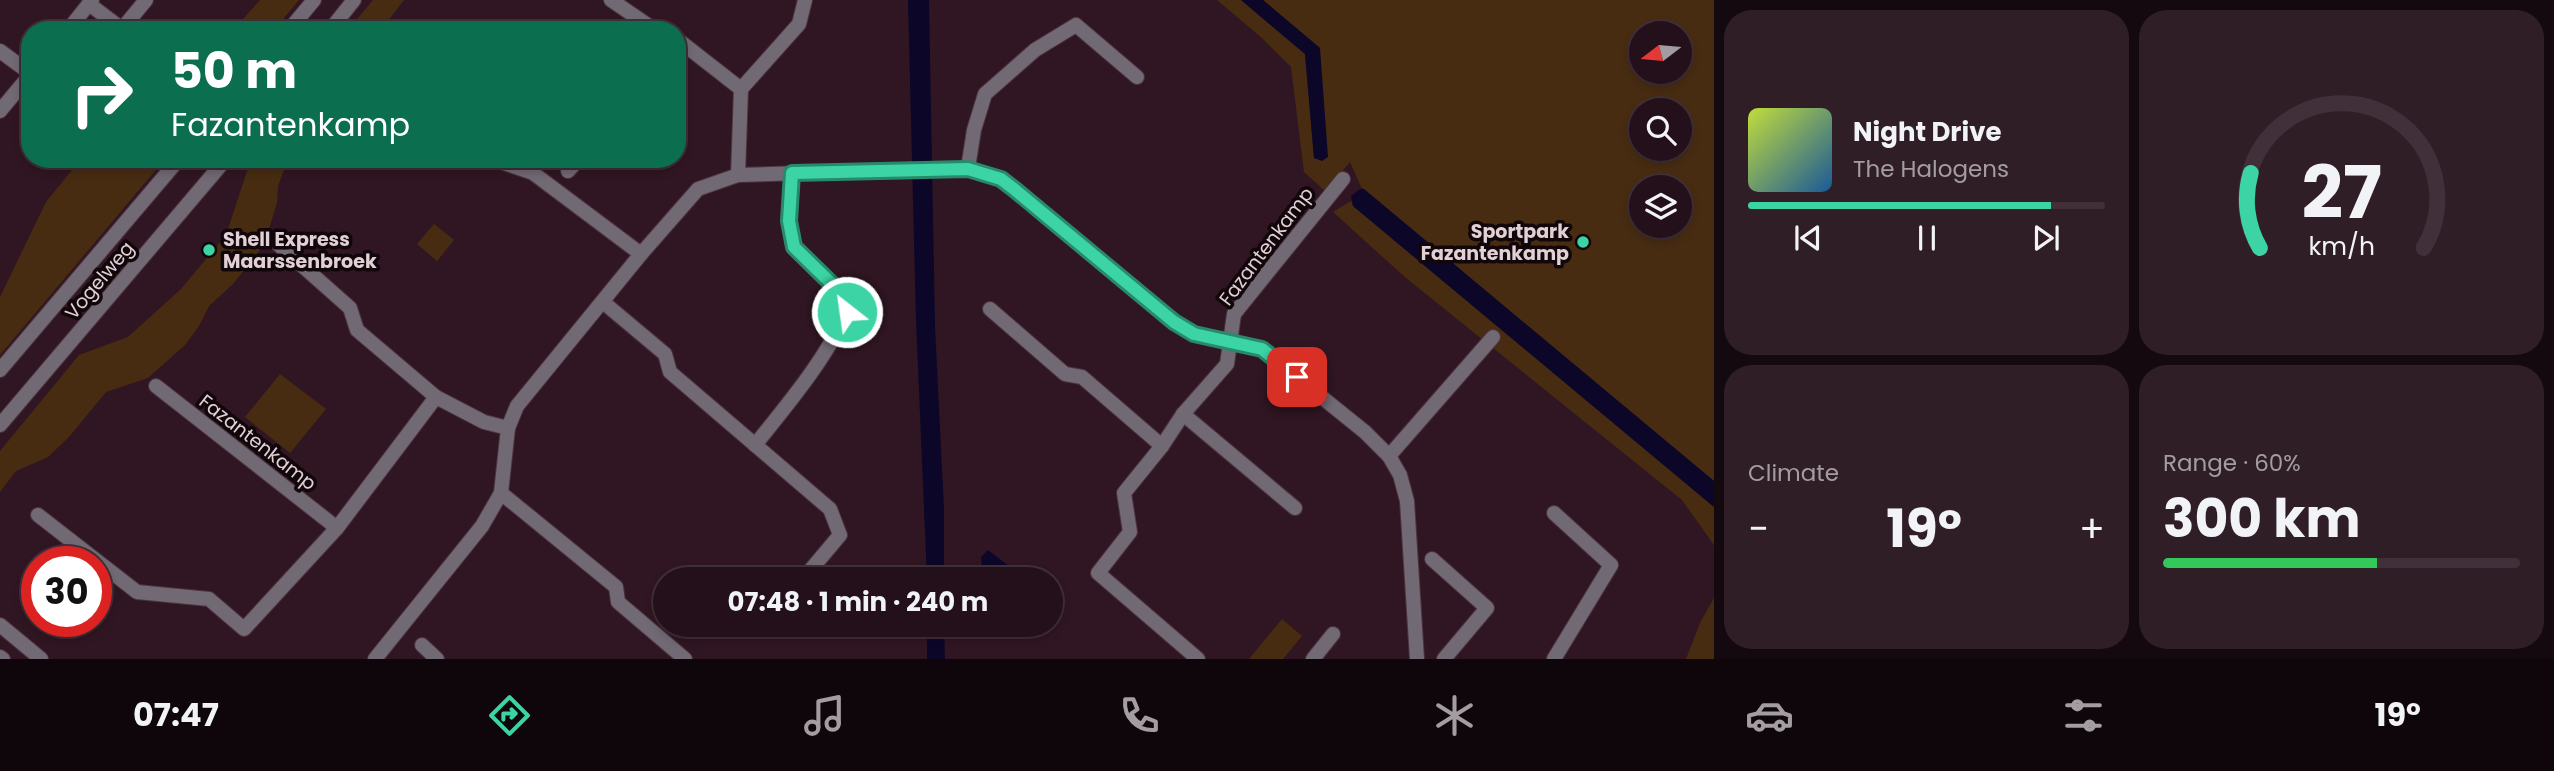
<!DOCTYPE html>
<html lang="en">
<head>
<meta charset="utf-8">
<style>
  :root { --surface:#24101a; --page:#301e27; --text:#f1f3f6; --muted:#a39da2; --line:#413039; --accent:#3cd4a4 }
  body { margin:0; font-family:Poppins,sans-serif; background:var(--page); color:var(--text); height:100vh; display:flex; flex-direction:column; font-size:26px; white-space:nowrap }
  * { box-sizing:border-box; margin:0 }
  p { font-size:23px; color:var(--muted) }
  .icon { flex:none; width:38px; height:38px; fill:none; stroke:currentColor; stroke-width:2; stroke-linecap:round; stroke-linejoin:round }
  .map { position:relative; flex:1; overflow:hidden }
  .details { display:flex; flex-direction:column; gap:10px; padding:10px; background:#14090e; width:840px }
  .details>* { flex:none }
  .banner { position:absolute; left:21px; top:21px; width:665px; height:147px; border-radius:28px; box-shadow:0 4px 10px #0003,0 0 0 2px var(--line); background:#0b6e4f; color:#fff; overflow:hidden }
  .needle { width:46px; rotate:254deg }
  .buttons { position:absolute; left:1629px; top:21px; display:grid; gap:14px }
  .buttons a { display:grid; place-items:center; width:63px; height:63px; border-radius:50%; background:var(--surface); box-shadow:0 4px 10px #0003,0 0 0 2px var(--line); font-size:35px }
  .speed { position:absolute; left:21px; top:546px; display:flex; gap:14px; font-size:35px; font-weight:700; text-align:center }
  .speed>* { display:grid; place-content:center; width:91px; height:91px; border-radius:50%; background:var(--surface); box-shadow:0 4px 10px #0003,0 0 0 2px var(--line); line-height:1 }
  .speed .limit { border:10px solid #d22; background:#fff; color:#111 }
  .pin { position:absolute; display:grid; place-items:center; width:60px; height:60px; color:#fff; margin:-30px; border-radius:14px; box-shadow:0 4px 10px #0006 }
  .me { position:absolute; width:77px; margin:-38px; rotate:330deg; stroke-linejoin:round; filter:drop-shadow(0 0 5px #0008) }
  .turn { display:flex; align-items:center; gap:24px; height:147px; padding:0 35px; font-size:32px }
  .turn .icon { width:91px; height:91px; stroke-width:2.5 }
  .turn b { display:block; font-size:49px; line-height:60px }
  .big { font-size:52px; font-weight:700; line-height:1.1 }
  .details .card { flex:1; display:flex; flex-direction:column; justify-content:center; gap:10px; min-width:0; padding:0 24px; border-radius:28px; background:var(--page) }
  .details .dial { align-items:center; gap:0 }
  .dial svg { height:182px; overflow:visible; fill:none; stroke:var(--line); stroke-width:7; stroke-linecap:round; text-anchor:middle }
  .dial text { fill:var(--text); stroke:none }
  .song { display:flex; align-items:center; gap:21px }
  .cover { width:84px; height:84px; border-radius:10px; background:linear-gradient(135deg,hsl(70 70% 55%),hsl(210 70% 35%)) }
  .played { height:7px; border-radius:4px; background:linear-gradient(90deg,var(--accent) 85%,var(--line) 85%) }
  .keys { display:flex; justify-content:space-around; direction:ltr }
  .heat { display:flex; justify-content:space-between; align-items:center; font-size:38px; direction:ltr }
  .charge { height:10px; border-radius:5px; background:linear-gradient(90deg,#34c759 60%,var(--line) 0) }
  .details .tiles { flex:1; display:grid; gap:10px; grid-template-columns:repeat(2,1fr) }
  .trip { position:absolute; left:653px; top:567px; width:410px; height:70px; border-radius:35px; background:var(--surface); box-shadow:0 4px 10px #0003,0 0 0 2px var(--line); font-weight:700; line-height:70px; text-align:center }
  .menu { display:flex; height:112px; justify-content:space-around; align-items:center; background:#0e060a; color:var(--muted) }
  .menu .icon { width:49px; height:49px }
  .menu .selected { color:var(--accent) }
  .menu b { font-size:32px; color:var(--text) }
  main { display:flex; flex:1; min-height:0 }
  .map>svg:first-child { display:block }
</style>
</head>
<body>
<main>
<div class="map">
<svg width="1714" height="659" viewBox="0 0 1714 659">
  <rect width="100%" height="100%" fill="#301622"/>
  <!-- green -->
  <g fill="#472c12" fill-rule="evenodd">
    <polygon points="260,0 299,0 274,30 233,30"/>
    <polygon points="373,0 404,0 381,30 348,30"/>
    <path d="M1217,0H1241L1305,54L1314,158L1320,48L1263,0H1714V481L1361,187L1350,162L1325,191L1304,172L1291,67L1262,38ZM1642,33H1680V72H1642ZM1642,110H1680V149H1642ZM1642,187H1680V226H1642Z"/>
    <polygon points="81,159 165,159 0,355 0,297 46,202"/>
    <polygon points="251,159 291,159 285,167 278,186 277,203 264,245 233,284 209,306 199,326 185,345 148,378 106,392 69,437 48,457 16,471 0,492 0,451 79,355 128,337 181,289 226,235"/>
    <polygon points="1351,201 1353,206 1714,507 1714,545 1682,500 1406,278 1333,212"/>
    <polygon points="434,224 454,240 437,261 417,244"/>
    <polygon points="280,374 326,409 290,453 245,417"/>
    <polygon points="1714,598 1714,659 1686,659 1700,623"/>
    <polygon points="1282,619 1302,636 1283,659 1249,659"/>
  </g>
  <!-- water -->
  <g fill="#0c0729">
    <polygon points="908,0 929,0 935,326 944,509 944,579 927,579 916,321"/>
    <polygon points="1241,0 1263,0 1320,48 1328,157 1322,161 1314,158 1305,54"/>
    <polygon points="1360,189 1364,189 1714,481 1714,507 1353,206 1351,196"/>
    <polygon points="988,550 1026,579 992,579 991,575 982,570 981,557"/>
    <polygon points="927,625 944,625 945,659 927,659"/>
  </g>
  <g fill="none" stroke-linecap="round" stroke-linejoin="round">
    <defs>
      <g id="minor">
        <polyline points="611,0 655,30"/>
        <polyline points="89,4 122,29 146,0"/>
        <polyline points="68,30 92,0"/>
        <polyline points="677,39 741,89 738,175"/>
        <polyline points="0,51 30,73"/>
        <polyline points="741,89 799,24 805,0"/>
        <polyline points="0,111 30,75"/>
        <polyline points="492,159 533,173 641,254"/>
        <polyline points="968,168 974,130 985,94 1035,50 1076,25 1137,77"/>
        <polyline points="568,171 579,159"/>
        <polyline points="279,245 350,308 357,330 436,397 484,422 508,428"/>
        <polyline points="603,302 665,354 670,372 830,509 840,535 803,579"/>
        <polyline points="990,309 1065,374 1082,377 1162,446"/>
        <polyline points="156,386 337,528"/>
        <polyline points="1183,414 1295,508"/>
        <path d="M755,445C787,405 827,358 847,311L842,294L794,247L789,221L792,173"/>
        <polyline points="1389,456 1493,337"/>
        <polyline points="501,493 616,587 618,602 685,659"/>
        <polyline points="1554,513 1611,565 1554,659"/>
        <polyline points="38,515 137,592 209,599 244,629 337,528 436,397"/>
        <polyline points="1432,559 1487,608 1444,659"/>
        <polyline points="0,625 41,659"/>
        <polyline points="422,645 437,659"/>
        <polyline points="0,657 3,659"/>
        <polyline points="375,659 482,526 501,493 508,428 517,406 641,254 698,189 738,175 968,168 1001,179 1174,322 1194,334 1262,349 1365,432 1389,456 1400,475 1407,501 1417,659"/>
        <polyline points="1198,659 1098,573 1130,532 1124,493 1162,446 1183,414 1227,364 1234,314 1343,179"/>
        <polyline points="1313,659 1333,634"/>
      </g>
      <g id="tertiary">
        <polyline points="289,30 314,0"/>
        <polyline points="330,30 354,0"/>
        <polyline points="0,370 179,159"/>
        <polyline points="0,425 226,159"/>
      </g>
    </defs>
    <!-- minor casing -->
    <use href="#minor" stroke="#4c343f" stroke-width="16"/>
    <!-- tertiary casing -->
    <use href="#tertiary" stroke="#4c343f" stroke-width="16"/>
    <!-- minor -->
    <use href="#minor" stroke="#716974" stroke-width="14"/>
    <!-- tertiary -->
    <use href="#tertiary" stroke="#716974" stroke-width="14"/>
  </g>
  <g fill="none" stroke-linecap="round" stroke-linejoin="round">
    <defs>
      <polyline id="route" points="847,312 842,294 794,247 789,221 792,173 968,169 1001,179 1014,189 1174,322 1194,334 1262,349 1297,377"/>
    </defs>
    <!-- route casing -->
    <use href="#route" stroke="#278a6b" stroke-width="18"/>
    <!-- route -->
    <use href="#route" stroke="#3cd4a4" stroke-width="12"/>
  </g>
  <!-- markers -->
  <g fill="#3cd4a4" stroke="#11060a" stroke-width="2.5">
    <circle cx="1583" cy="242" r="7"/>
    <circle cx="209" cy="250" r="7"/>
  </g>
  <g text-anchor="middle" stroke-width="7" stroke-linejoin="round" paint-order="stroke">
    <!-- poi labels -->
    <g font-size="19" font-weight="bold" fill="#e2d0d7" stroke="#11060a" text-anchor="end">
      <text x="1569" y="238">Sportpark<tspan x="1569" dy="22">Fazantenkamp</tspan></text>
      <text x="223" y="246" text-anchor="start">Shell Express<tspan x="223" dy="22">Maarssenbroek</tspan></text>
    </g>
    <!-- street labels -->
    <g font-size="19" fill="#e2d0d7" stroke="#11060a">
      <text transform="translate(1266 246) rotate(-53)" y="7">Fazantenkamp</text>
      <text transform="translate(99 280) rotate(-50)" y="7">Vogelweg</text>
      <text transform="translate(258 442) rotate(38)" y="7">Fazantenkamp</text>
    </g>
  </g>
</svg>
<div class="buttons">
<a><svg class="needle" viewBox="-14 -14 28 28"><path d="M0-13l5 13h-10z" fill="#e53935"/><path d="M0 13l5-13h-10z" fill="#a39da2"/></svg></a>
<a><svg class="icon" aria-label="search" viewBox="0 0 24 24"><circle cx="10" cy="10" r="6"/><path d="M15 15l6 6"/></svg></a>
<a><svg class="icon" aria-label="layers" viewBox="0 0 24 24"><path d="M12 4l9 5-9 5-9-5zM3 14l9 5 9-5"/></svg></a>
</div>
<div class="speed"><div class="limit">30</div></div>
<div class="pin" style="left:1297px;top:377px;background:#d93025"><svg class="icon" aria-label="arrive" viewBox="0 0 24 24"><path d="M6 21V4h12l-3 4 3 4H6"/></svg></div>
<svg class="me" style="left:847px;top:312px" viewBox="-20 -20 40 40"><circle r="17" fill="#3cd4a4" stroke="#fff" stroke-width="3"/><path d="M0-11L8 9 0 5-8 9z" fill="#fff"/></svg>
<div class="trip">07:48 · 1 min · 240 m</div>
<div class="banner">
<div class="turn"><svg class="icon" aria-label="right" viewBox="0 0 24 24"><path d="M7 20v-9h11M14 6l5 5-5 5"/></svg><div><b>50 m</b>Fazantenkamp</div></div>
</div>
</div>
<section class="details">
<div class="tiles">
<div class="card">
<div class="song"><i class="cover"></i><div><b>Night Drive</b><p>The Halogens</p></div></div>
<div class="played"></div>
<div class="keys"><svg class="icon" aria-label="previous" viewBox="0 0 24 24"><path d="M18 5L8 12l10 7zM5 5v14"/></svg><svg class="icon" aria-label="pause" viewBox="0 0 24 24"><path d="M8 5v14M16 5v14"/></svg><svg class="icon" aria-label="next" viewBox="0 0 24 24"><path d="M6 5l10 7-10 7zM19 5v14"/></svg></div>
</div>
<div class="card dial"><svg viewBox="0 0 100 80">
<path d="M14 69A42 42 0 1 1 86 69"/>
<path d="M14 69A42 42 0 0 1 10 36" stroke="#3cd4a4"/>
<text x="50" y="56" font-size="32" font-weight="700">27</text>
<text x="50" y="72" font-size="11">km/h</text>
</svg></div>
<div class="card"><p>Climate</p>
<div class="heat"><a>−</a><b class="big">19°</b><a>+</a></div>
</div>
<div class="card"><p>Range · 60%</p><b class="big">300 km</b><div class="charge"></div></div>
</div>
</section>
</main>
<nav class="menu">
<b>07:47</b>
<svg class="icon selected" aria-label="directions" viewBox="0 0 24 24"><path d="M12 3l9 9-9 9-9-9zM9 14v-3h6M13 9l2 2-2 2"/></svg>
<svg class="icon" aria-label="music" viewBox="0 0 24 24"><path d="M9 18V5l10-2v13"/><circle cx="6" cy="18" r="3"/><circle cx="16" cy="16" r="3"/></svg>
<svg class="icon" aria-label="phone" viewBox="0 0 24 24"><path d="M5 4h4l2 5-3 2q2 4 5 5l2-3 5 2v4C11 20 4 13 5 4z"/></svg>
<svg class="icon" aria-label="climate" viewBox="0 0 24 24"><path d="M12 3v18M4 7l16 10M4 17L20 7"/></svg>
<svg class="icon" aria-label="car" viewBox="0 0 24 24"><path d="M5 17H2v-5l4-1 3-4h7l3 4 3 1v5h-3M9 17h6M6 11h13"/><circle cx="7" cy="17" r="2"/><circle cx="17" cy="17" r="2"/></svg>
<svg class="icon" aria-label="filters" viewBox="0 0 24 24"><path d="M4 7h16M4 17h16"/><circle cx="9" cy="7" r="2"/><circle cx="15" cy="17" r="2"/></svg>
<b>19°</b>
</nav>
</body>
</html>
